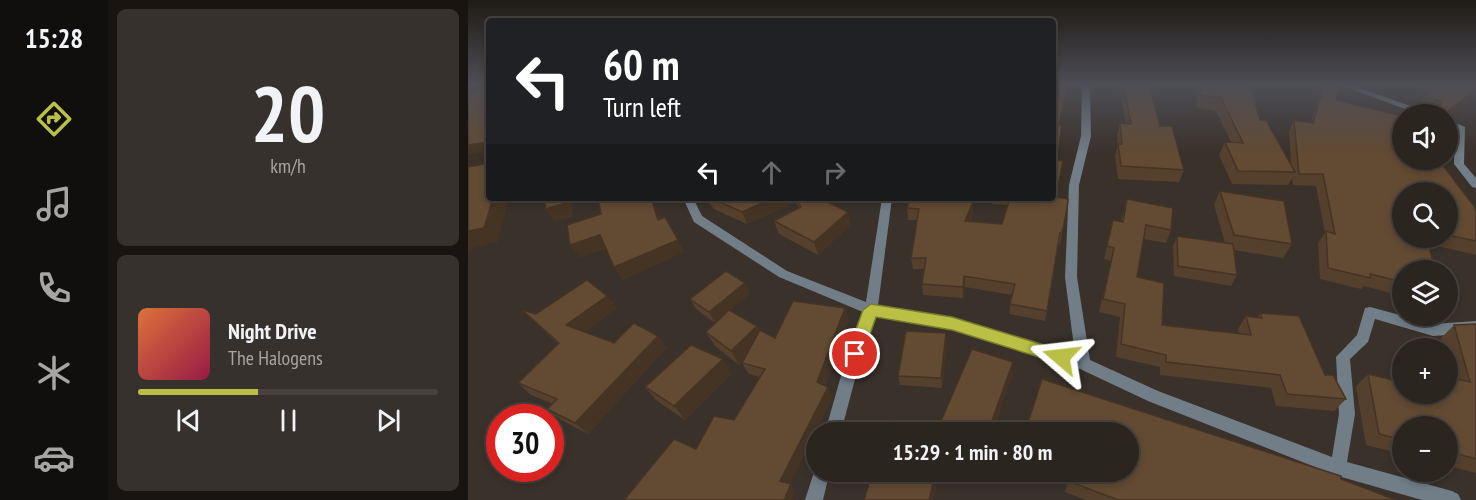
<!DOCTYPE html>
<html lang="en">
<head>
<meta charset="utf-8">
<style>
  :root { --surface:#2b2520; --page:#37312d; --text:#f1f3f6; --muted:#a6a5a5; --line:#47423e; --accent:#bac045 }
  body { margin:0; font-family:"PT Sans Narrow",sans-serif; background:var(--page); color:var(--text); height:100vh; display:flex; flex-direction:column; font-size:22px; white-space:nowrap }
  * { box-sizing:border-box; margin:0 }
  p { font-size:20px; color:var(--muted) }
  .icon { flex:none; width:33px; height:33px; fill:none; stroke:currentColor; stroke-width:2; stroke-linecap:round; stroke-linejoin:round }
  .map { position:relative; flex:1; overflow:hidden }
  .details { display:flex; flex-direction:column; gap:9px; padding:9px; background:#181412; width:360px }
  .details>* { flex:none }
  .banner { position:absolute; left:18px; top:18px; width:570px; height:183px; border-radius:6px; box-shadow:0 3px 9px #0003,0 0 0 2px var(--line); background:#202124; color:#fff; overflow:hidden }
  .buttons { position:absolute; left:924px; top:104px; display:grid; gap:12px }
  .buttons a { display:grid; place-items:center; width:66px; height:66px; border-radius:50%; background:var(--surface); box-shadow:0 3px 9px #0003,0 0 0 2px var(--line); font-size:30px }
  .speed { position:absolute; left:18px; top:404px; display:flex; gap:12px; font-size:30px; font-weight:700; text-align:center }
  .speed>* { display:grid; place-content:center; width:78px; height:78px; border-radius:50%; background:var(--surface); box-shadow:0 3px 9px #0003,0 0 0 2px var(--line); line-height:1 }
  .speed .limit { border:9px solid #d22; background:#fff; color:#111 }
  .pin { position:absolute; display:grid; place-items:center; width:51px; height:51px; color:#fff; margin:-26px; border:3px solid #fff; border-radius:50%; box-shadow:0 2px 6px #0007 }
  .me { position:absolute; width:66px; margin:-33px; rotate:287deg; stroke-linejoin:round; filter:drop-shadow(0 0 4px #0008) }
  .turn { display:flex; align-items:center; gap:21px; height:126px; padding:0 18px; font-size:27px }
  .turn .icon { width:78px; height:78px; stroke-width:2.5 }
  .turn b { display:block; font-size:42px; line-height:51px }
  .lanes { display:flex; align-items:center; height:57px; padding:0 18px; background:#0003; justify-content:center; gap:30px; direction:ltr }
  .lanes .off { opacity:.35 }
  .details .tile { flex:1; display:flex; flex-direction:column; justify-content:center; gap:9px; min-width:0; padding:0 21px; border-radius:9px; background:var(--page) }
  .details .dial { align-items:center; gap:0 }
  .dial b { font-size:78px; line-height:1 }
  .song { display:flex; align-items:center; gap:18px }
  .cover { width:72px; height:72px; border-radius:9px; background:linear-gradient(135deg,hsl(20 70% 55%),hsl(340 70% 35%)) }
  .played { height:6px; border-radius:3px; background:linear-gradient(90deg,var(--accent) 40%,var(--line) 40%) }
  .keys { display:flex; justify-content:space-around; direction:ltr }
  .trip { position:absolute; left:338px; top:422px; width:333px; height:60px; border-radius:30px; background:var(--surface); box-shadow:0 3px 9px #0003,0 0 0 2px var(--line); font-weight:700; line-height:60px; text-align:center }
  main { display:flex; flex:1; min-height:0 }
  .menu { display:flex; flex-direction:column; width:108px; justify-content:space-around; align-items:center; background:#110f0d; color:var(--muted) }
  .menu .icon { width:42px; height:42px }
  .menu .current { color:var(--accent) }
  .menu b { font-size:27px; color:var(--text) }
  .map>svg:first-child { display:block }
</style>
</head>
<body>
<main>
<nav class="menu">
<b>15:28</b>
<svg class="icon current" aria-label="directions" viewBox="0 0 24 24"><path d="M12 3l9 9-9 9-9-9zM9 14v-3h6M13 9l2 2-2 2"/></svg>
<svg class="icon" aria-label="music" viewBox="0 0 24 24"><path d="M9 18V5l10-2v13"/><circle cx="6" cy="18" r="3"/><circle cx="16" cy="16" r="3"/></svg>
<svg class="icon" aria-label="phone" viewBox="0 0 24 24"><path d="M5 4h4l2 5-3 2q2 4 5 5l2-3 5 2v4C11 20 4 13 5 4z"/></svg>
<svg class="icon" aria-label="climate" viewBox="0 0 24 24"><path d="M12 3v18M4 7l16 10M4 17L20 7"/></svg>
<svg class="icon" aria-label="car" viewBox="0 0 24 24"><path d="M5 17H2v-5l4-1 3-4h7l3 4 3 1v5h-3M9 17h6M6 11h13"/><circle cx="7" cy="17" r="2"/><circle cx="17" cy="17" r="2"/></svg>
</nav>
<section class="details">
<div class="tile dial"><b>20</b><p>km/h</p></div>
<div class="tile">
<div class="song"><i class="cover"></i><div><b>Night Drive</b><p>The Halogens</p></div></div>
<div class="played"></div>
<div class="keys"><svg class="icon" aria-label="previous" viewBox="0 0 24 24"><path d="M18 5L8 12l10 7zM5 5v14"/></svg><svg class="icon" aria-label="pause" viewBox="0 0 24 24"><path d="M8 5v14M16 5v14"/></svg><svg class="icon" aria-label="next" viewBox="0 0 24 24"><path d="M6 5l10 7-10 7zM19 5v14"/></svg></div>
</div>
</section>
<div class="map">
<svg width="1008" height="500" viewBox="0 0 1008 500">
  <rect width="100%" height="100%" fill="#39312a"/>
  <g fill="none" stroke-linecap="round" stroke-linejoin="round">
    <!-- street -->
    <g fill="#717e88" fill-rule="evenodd">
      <polygon points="614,84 622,84 623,136 611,185 609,277 622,360 690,391 864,457 871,414 868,357 889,335 897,308 902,307 965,324 1008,321 1008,333 965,336 907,319 900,342 882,359 887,414 879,462 984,491 990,494 993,500 954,500 870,476 680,401 612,369 484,330 407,316 399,334 373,432 357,432 385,334 395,312 311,277 226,222 215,198 225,198 234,216 319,271 398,302 414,198 424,198 410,306 484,318 607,355 597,277 601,185 613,136"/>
      <polygon points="869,84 880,84 965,114 951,114"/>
      <polygon points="980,119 997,127 996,164 1008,178 1008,188 1004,187 986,164 987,128 980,125"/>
      <polygon points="348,466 348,471 362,471 355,500 337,500"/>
    </g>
  </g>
  <!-- wall -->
  <g fill="#54402c" fill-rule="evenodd">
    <polygon points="585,84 599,93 592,125 589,160 595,161 588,197 599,209 592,244 590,244 577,321 541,314 544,295 497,287 495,298 455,295 454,284 456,269 445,269 443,258 450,220 440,220 439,208 442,198 440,198 482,198 505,202 505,213 502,222 534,224 540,205 524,204 524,198 585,198"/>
    <polygon points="652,84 698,84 696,91 684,94 692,126 716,170 711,182 650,179 647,156 650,145 649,135 652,123 658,123 651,89"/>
    <path d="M728,84H782L792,120L823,165L821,131L826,120L843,123L851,96L843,94L846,84H872L868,100L1008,211V255L961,244L934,270V296L896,286L893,289L852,279L850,243L857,233L848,186L825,185L824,178L820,185L764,184L751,155L757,142H763L748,111L729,108ZM980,192V237H934Z"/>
    <polygon points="936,84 1008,84 1008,94 980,116 980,114 952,114 956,109 953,107 954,100 959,93"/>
    <polygon points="980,119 984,143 980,150"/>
    <polygon points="752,191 824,244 815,258 766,250 769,275 763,286 706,276 705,246 709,236 757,243 746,205"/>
    <polygon points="237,198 365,198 360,203 383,225 350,255 311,234 306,221 331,208 328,202 279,224 246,209"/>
    <polygon points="659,199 703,230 698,243 675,239 669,277 694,325 771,334 770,329 778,316 789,318 792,313 857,375 878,399 866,411 808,406 803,388 692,375 692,367 648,357 652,317 631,312 643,261 636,259 642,234 653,222"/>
    <polygon points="277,283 282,294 262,310 289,326 292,331 307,338 381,319 357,385 364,398 322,483 328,493 228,449 266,420 292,377 281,374 274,363 275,362 271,365 247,346 238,332 254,316 247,323 228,309 222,299"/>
    <polygon points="139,296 149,308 116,332 146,343 190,336 198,348 120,434 93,420 79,409 85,404 63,395 50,383 90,344 54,310 68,314"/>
    <polygon points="1008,324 1008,473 980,466 980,426 934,426 934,454 898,445 888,386 900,374 980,393 983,377 980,364 980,348 975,348 973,338 986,325"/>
    <polygon points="479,344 474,388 432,385 430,376"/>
    <polygon points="264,373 217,420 189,401 177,387"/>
    <polygon points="544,376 524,432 474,432 473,421"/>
    <polygon points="597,471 660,471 873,479 928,500 618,500 597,492 602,473"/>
  </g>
  <!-- shaded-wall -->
  <g fill="#453424">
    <polygon points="0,84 17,84 21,89 0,93"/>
    <polygon points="600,84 599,93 590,136 591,125"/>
    <polygon points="683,84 698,84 696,91 680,96"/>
    <polygon points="1008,90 1008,94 980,116 980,114 976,114"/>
    <polygon points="21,142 21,152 0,155 0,145"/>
    <polygon points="25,198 41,198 30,242 3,249 0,260 0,231"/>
    <polygon points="95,198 118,198 104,201 105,217 87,222 77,209"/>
    <polygon points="183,198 190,210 197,232 190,220"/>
    <polygon points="305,198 326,198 328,202 279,224 274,212"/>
    <polygon points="349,198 365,198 352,210"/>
    <polygon points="505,202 505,213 497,232 497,221"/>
    <polygon points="380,212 383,225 350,255 346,242"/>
    <polygon points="132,235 141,248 112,258 102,245"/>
    <polygon points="210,240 217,252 155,280 146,267"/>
    <polygon points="496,276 497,287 495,298 495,287"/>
    <polygon points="277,283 282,294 247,323 241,312"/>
    <polygon points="139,296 149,308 109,337 98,325"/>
    <polygon points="377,308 381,319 354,393 349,382"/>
    <polygon points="289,326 296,340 271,365 263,351"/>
    <polygon points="478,333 479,344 474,388 473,378"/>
    <polygon points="190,336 198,348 120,434 107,423"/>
    <polygon points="255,359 264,373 217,420 206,406"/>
    <polygon points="545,362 544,376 524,432 520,432"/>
    <polygon points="360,387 364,398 319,491 312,481"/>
    <polygon points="468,471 472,471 465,500 461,500"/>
    <polygon points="323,484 328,493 325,500 316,500"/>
  </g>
  <!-- building -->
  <g fill="#624a33" stroke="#453424" stroke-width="1.5">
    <polygon points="15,84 21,84 21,142 0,145 0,92 16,89"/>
    <polygon points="585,84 600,84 591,125 594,125 589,160 595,161 588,197 600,199 599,209 594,233 592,233 579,311 542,304 547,284 496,276 495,287 454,284 458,258 443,258 451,209 439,208 442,198 482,198 505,202 497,221 534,224 542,198 585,198"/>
    <polygon points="655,84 681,84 692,126 704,126 716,170 653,166 650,144 654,144 652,123 663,124"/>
    <polygon points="733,84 782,84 792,120 798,120 827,172 770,171 757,142 775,143 753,98 733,95"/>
    <polygon points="848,84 872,84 868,100 934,116 934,159 970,159 1006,206 1008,211 1008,241 980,235 980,192 934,192 934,237 959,237 967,270 934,270 934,282 902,274 902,278 860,268 858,231 867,234 855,174 831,174 826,120 845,123 856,85"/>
    <polygon points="967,84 1008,84 1008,90 976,114 956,114 958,106 972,106 974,102 960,97 961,90 969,84"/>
    <polygon points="980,119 988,122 984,143 980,142"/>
    <polygon points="21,163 21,198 25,198 16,228 0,231 0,167"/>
    <polygon points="752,191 816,201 824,244 766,235"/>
    <polygon points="78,198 95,198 95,204 77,209"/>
    <polygon points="130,198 171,198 172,201 183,198 190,220 197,217 210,240 146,267 132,235 102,245 99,225 133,214"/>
    <polygon points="243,198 305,198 274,212"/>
    <polygon points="328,198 351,198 380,212 346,242 306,221 333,207"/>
    <polygon points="659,199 705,208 703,230 678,225 669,277 696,283 694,325 783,335 778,316 794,318 792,313 831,316 857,375 865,375 878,399 819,394 812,375 698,362 698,355 653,344 657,304 635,299 646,248 639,246 645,220 655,222"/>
    <polygon points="709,236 765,244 769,275 710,266"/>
    <polygon points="258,271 277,283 241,312 222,299"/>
    <polygon points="119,280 139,296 98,325 146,343 166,323 190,336 107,423 79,409 89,399 50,383 91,343 54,310 68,314"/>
    <polygon points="325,301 377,308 349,382 360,387 312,481 323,484 316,500 156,500 206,439 228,449 246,416 266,420 297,369 274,363 292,330 307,338"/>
    <polygon points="261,310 289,326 263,351 238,332"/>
    <polygon points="1008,324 1008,459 980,451 980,426 934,426 934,440 911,434 900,374 934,382 934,393 980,393 980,377 1002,382 986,325"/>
    <polygon points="438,331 478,333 473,378 430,376"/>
    <polygon points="223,345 255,359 206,406 177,387"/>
    <polygon points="504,349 545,362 520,432 506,432 473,421"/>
    <polygon points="574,379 873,476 873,479 928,500 650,500 600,481 603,471 660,471 660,432 557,432"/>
    <polygon points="420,419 466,428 465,432 416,432"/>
    <polygon points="405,471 468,471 461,500 396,500"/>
  </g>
  <!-- sky -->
  <linearGradient id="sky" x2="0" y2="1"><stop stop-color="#1f1b17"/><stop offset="0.55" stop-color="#4e4e55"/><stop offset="1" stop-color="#4e4e55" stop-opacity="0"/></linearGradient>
  <rect width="1008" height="154" fill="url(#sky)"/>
  <!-- route -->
  <polygon fill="#bac045" stroke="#797d2d" stroke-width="1.5" points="403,304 484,317 593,350 599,352 601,357 599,362 593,364 484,330 408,317 395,354 393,358 381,358 379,354 395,310"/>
</svg>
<div class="buttons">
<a><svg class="icon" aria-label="sound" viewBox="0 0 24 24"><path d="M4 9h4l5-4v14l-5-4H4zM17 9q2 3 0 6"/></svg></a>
<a><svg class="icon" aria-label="search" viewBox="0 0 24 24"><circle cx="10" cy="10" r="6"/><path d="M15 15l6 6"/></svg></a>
<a><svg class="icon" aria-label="layers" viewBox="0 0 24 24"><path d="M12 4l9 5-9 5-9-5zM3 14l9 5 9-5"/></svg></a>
<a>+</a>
<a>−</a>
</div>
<div class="speed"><div class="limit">30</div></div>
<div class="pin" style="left:387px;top:354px;background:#d93025"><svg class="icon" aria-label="arrive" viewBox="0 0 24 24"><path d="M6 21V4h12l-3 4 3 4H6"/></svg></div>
<svg class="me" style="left:593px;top:357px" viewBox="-20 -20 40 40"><path d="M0-17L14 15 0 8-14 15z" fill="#bac045" stroke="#fff" stroke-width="4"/></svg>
<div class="trip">15:29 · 1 min · 80 m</div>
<div class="banner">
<div class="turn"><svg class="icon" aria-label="left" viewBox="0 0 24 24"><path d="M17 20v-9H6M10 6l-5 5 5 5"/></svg><div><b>60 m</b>Turn left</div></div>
<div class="lanes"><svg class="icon" aria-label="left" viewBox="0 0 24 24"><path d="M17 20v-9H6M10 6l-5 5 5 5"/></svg><svg class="icon off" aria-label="ahead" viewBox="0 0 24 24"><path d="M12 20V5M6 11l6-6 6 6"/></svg><svg class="icon off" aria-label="right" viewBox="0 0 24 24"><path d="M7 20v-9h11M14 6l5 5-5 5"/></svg></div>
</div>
</div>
</main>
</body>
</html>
